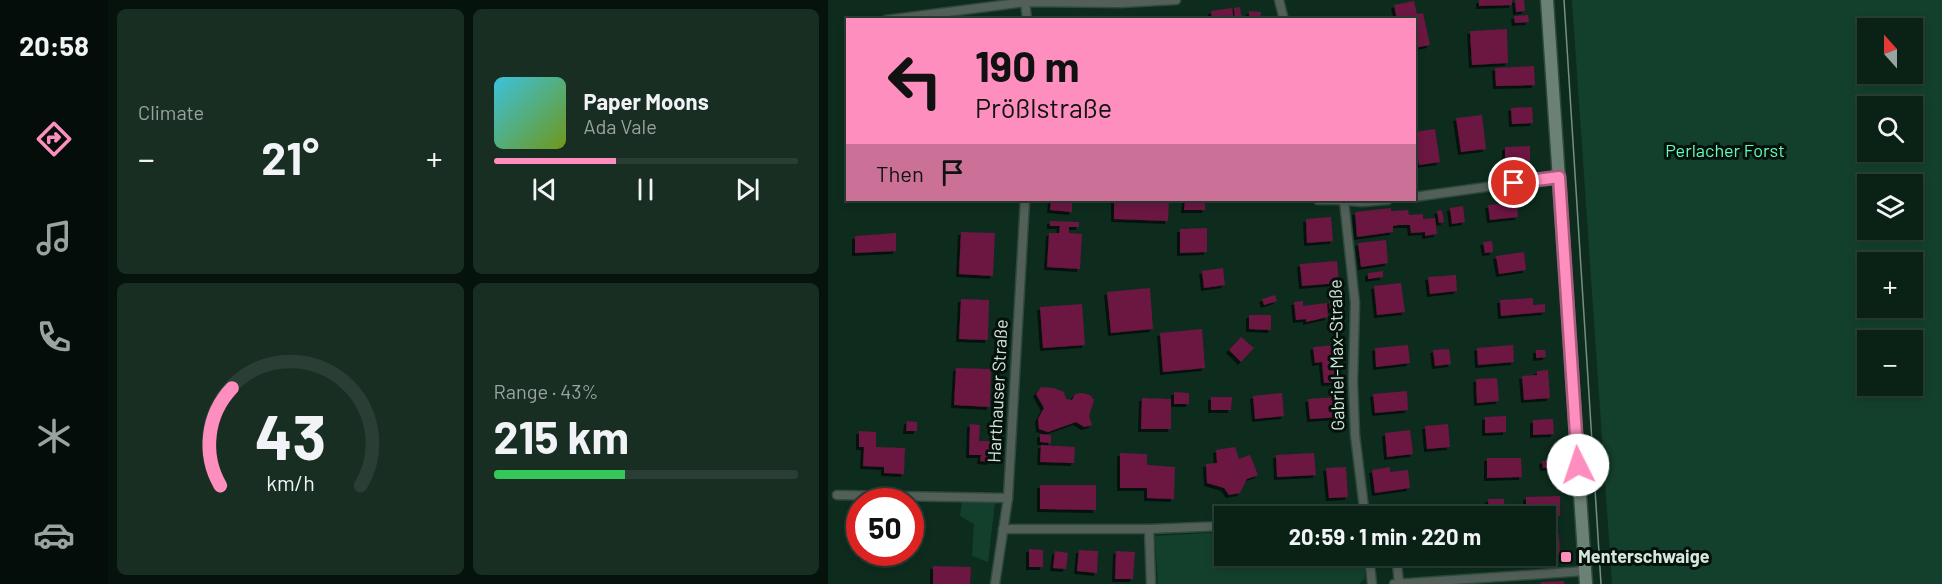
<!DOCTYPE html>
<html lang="en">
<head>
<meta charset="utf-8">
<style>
  :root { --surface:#0a2116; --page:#182e23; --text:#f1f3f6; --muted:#99a3a1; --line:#2a3e35; --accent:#fe8ebe }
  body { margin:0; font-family:Barlow,sans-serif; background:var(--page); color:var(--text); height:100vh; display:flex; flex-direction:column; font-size:22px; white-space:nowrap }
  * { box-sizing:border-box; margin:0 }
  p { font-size:20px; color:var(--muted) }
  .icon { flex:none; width:33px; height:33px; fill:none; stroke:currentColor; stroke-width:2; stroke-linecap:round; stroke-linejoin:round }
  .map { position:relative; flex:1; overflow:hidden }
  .sheet { display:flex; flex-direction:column; gap:9px; padding:9px; background:#06120c; width:720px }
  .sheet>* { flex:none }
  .guide { position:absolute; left:18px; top:18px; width:570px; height:183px; border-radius:0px; box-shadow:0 3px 9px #0003,0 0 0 2px var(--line); background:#fe8ebe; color:#111; overflow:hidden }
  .needle { width:39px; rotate:339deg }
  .buttons { position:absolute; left:1029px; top:18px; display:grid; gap:12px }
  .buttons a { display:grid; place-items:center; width:66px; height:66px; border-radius:0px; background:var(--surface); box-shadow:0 3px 9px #0003,0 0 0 2px var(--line); font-size:30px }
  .speed { position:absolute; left:18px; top:488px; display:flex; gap:12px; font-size:30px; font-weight:700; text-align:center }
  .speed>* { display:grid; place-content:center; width:78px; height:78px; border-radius:50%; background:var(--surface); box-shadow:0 3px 9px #0003,0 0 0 2px var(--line); line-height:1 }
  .speed .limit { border:9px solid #d22; background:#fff; color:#111 }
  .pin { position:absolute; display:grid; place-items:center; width:51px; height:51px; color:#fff; margin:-26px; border:3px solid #fff; border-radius:50%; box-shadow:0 2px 6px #0007 }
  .me { position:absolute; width:66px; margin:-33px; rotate:356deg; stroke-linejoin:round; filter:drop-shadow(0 0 4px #0008) }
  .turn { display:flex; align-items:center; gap:21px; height:126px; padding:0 30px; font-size:27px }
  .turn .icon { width:78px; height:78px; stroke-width:2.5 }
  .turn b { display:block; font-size:42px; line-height:51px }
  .then { display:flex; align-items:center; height:57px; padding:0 30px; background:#0003; gap:12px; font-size:22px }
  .big { font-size:45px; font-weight:700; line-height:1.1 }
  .sheet .widget { flex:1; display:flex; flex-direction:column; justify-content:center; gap:9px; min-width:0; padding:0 21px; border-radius:9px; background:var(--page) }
  .sheet .dial { align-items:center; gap:0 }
  .dial svg { height:156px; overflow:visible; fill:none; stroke:var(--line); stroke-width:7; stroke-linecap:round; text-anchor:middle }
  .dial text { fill:var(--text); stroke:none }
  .song { display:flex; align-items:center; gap:18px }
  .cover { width:72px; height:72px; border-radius:9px; background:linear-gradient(135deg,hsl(190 70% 55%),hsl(80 70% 35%)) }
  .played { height:6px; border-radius:3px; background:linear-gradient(90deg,var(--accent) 40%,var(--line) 40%) }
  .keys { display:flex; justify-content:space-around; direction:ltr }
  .heat { display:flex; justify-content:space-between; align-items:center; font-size:33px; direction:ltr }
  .charge { height:9px; border-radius:4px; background:linear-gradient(90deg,#34c759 43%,var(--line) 0) }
  .sheet .tiles { flex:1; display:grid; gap:9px; grid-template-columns:repeat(2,1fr) }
  .trip { position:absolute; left:386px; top:506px; width:342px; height:60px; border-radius:0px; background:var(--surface); box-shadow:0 3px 9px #0003,0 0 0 2px var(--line); font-weight:700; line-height:60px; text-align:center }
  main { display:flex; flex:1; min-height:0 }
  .dock { display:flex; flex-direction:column; width:108px; justify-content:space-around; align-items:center; background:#040d09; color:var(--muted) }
  .dock .icon { width:42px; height:42px }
  .dock .selected { color:var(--accent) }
  .dock b { font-size:27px; color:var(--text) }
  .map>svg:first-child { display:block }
</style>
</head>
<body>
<main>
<nav class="dock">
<b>20:58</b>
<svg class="icon selected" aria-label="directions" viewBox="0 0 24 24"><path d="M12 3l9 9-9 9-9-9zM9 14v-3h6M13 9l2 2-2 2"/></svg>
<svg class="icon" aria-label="music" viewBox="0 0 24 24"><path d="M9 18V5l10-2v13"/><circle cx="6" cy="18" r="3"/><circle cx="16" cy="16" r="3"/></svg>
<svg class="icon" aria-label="phone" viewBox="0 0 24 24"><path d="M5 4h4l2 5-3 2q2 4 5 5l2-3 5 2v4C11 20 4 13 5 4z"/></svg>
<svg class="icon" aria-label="climate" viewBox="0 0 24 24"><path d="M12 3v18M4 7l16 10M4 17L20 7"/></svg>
<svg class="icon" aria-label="car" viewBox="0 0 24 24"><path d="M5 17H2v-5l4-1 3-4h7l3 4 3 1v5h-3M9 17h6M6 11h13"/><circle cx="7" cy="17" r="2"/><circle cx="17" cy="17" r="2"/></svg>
</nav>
<section class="sheet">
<div class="tiles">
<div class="widget"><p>Climate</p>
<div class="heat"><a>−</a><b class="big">21°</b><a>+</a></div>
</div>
<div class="widget">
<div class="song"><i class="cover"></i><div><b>Paper Moons</b><p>Ada Vale</p></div></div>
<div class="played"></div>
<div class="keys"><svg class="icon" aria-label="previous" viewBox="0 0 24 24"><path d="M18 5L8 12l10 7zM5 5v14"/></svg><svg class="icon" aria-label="pause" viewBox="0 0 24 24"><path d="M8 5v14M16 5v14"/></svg><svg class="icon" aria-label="next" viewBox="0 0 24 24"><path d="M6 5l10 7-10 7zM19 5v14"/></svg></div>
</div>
<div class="widget dial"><svg viewBox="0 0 100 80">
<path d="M14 69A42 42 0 1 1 86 69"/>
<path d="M14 69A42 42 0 0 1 20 19" stroke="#fe8ebe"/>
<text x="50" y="56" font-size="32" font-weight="700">43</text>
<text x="50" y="72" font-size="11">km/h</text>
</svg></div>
<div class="widget"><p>Range · 43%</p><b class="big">215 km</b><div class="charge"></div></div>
</div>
</section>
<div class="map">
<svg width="1114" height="584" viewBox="0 0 1114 584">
  <defs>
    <filter id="shadow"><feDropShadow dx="-3" dy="3" stdDeviation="0" flood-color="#0009"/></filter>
  </defs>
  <rect width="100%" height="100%" fill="#0d2c1e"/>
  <!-- green -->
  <g fill="#13402c" fill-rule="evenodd">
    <path d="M744,0H1114V584H784ZM1040,28H1084V74H1040ZM1040,106H1084V152H1040ZM1040,184H1084V230H1040ZM1040,262H1084V308H1040ZM1040,340H1084V386H1040Z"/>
    <polygon points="134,501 167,503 160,562 144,556 146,524 132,516"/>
    <polygon points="396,532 396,555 536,555 537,579 531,584 330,584 327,536"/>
  </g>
  <!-- building -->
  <g fill="#6c1542" filter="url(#shadow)">
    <polygon points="651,0 684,0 684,5 651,6"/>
    <polygon points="687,0 696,0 697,11 688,12"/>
    <polygon points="586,1 589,14 595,13 602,45 586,48 586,20 569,20 566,5"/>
    <polygon points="412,7 414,20 407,20 406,8"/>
    <polygon points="404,8 406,20 384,20 383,11"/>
    <polygon points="421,11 433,12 432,20 421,20"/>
    <polygon points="700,15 701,22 687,23 686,16"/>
    <polygon points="679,29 680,63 644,65 642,31"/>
    <polygon points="706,66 707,85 668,86 667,68"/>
    <polygon points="704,107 705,123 684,124 683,108"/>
    <polygon points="654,115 658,149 633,152 628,118"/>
    <polygon points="607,129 612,162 591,165 586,132"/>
    <polygon points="702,146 702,161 677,162 677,147"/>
    <polygon points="679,163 680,170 670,171 669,164"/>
    <polygon points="223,200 244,200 244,212 222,210"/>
    <polygon points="286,200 341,200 340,221 286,219"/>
    <polygon points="357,200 377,200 377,210 356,210"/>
    <polygon points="689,202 690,217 662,220 660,205"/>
    <polygon points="635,206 637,222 624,224 622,208"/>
    <polygon points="563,208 563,211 580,210 581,215 595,214 595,219 607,218 609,234 597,236 597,232 583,233 582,225 570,225 565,226 565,232 529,237 527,212"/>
    <polygon points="614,210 616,222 611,223 609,211"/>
    <polygon points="503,217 505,241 479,243 478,219"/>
    <polygon points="222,221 251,222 251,227 241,227 241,233 254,234 252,269 219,267 221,233 231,233 232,226 222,226"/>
    <polygon points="379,228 379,252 352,253 352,229"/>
    <polygon points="133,232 167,233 165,276 131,274"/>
    <polygon points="68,233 68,251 27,253 27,236"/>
    <polygon points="558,240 560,263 533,267 530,243"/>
    <polygon points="664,241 665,252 657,253 655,242"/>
    <polygon points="696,252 698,270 671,274 668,256"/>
    <polygon points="509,261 511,283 474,286 472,264"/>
    <polygon points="395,268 397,285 376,288 374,271"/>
    <polygon points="555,271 555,277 540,279 540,273"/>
    <polygon points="628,275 629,291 602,294 600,277"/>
    <polygon points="573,283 577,312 549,315 546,286"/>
    <polygon points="322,288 325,329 283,333 279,292"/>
    <polygon points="447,295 449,301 436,305 434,299"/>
    <polygon points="705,298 705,305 717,304 717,312 673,316 672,300"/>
    <polygon points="133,299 161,300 160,340 131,339"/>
    <polygon points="510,300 511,309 502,310 501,301"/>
    <polygon points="475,301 475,306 499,303 500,317 478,322 478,319 468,320 466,302"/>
    <polygon points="254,304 257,345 215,348 212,307"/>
    <polygon points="421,315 443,315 443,330 421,329"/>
    <polygon points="374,329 377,368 335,372 332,333"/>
    <polygon points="413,337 426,348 413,362 401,350"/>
    <polygon points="509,345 512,382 496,383 494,362 487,363 485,347"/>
    <polygon points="580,345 582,363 548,367 547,348"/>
    <polygon points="685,345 686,362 650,365 649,348"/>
    <polygon points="621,349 623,364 607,366 605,350"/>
    <polygon points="708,350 717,350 718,357 708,358"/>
    <polygon points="128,368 163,369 162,407 126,405"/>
    <polygon points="720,370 722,398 696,400 694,376 709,375 709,371"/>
    <polygon points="669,378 671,401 649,403 648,379"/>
    <polygon points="213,387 226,388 236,392 238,399 244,400 247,394 254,393 262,395 266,400 261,416 264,425 256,427 248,422 220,432 211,429 210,419 216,408 208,394"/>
    <polygon points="579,391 580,410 547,413 545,394"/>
    <polygon points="346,392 361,393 361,404 346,404"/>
    <polygon points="454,393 456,416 427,419 425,396"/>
    <polygon points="383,397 404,397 403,410 383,410"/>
    <polygon points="510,397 512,417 482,419 480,399"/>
    <polygon points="314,398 343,399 343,429 313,429"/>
    <polygon points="678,416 678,432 657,433 657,417"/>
    <polygon points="725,419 726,434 705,435 705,420"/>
    <polygon points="79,421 89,422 89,431 78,431"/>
    <polygon points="142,424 152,425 151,441 163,441 162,462 152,461 153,455 141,455"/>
    <polygon points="620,424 622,447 599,449 597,426"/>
    <polygon points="582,430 585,454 559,457 557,433"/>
    <polygon points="31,431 48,432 48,447 77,448 76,474 56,473 56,467 35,466 36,447 31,447"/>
    <polygon points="212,434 223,435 223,443 212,442"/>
    <polygon points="213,445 247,447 246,463 212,462"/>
    <polygon points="407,447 411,459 422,455 430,475 419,479 412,493 401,495 396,488 379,483 378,464 389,463 388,450"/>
    <polygon points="292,453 319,454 319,465 347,467 346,499 319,498 319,488 292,488"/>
    <polygon points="486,453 488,475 449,477 448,455"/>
    <polygon points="659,458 693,458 694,477 659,478"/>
    <polygon points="724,460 725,467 715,468 714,461"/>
    <polygon points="518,467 520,497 501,498 498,468"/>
    <polygon points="562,467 562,472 580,470 582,488 547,493 544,470"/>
    <polygon points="212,485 268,485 268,510 212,509"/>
    <polygon points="732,496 732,516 698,516 698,497"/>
    <polygon points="660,499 676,499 677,516 661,516"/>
    <polygon points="601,504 602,516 583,516 582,506"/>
    <polygon points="731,535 732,555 717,555 717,536"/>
    <polygon points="201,549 215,550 215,567 201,567"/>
    <polygon points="251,550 270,551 269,573 249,571"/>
    <polygon points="227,551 240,553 238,569 225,568"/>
    <polygon points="288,551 307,552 305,579 287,579"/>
    <polygon points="33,552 53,552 53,557 33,556"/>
    <polygon points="585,555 605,555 605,561 586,563"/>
    <polygon points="105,566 143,567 142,584 105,584"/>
    <polygon points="736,581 736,584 713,584 713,582"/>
  </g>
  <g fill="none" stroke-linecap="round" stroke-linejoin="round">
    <defs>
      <g id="street">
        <polyline points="197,0 199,20"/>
        <polyline points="451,0 456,20"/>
        <polyline points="58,20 198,2 292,3 348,0"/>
        <polyline points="586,197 731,177"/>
        <polyline points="490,200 505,200"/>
        <polyline points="508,200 534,202 560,200"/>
        <polyline points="516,201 527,303 525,382 527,435 537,516"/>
        <polyline points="9,495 180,498"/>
        <polyline points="175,529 321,529 396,526"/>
        <polyline points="321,529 323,584"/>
        <polyline points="541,555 544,584"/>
        <polyline points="568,555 571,583"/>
        <polyline points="167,584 180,498 197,200"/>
        <polyline points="566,584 757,571"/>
      </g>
      <polyline id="secondary" points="719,0 758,584"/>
    </defs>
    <!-- street casing -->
    <use href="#street" stroke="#2d4a3c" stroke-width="11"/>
    <!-- secondary casing -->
    <use href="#secondary" stroke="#2d4a3c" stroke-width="15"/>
    <!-- street -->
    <use href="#street" stroke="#536059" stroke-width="8"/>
    <!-- secondary -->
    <use href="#secondary" stroke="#6c8176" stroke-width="12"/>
    <!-- tram -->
    <polyline stroke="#778f83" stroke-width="1.5" points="736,0 773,584"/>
  </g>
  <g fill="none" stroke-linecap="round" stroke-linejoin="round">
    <defs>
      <polyline id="route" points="686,183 731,177 750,465"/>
    </defs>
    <!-- route casing -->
    <use href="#route" stroke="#a55c7c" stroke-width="15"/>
    <!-- route -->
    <use href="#route" stroke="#fe8ebe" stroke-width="10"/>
  </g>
  <!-- markers -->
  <rect fill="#fe8ebe" stroke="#05110b" stroke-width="2" x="732" y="551" width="12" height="12" rx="3"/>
  <g text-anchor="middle" stroke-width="6" stroke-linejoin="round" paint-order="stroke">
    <!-- park labels -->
    <g font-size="18" fill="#67fab8" stroke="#05110b">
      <text x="897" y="157">Perlacher Forst</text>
    </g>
    <!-- street labels -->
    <g font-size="18" fill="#d5e6dc" stroke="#05110b">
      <text transform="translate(509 355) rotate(-91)" y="6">Gabriel-Max-Straße</text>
      <text transform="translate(170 391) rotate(-87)" y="6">Harthauser Straße</text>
    </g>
    <!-- poi labels -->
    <g font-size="18" font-weight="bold" fill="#d5e6dc" stroke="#05110b" text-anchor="start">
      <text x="750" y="563">Menterschwaige</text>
    </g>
  </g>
</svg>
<div class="buttons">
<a><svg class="needle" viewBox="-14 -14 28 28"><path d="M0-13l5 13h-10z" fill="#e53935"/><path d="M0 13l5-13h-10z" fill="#99a3a1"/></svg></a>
<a><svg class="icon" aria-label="search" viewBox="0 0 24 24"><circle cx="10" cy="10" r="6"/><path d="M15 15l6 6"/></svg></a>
<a><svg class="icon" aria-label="layers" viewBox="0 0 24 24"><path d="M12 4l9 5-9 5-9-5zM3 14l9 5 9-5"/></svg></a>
<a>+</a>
<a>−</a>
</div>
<div class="speed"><div class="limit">50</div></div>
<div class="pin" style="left:686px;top:183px;background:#d93025"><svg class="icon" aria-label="arrive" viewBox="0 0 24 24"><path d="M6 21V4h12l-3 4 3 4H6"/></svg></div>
<svg class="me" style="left:750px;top:465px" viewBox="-20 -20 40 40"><circle r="19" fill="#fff"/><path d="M0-13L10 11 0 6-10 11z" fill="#fe8ebe"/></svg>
<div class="trip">20:59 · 1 min · 220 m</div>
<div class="guide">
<div class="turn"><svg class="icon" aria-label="left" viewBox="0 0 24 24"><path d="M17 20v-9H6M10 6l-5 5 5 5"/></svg><div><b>190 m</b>Prößlstraße</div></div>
<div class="then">Then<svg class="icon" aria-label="arrive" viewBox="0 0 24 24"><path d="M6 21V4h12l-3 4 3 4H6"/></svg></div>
</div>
</div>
</main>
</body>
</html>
